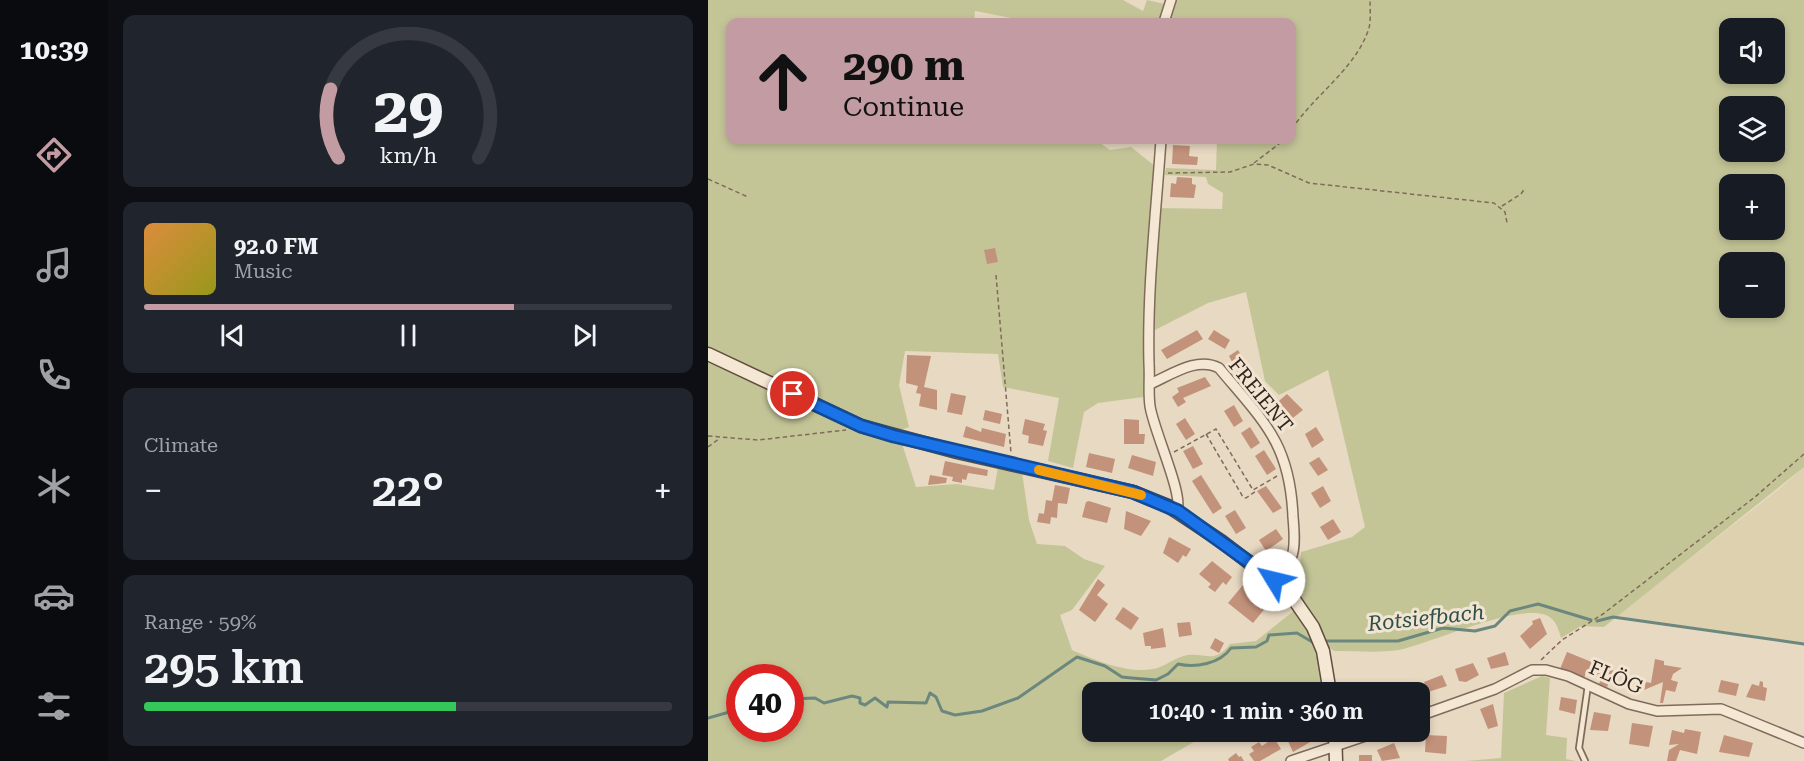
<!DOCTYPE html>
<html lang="en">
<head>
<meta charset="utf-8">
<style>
  :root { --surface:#171b24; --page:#20242c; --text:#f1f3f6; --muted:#9ea1a6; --line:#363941; --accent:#c29ca2 }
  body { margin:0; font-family:"Roboto Serif",serif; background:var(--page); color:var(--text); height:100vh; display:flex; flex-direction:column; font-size:22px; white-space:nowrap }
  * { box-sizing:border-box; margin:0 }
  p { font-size:20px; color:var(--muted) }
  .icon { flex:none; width:33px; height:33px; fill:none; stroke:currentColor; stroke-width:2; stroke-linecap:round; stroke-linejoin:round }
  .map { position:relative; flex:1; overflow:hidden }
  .sheet { display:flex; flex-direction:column; gap:15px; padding:15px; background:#0d0f14; width:600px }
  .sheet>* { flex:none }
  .hud { position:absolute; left:18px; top:18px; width:570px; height:126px; border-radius:12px; box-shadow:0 3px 9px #0003; background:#c29ca2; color:#111; overflow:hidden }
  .controls { position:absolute; left:1011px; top:18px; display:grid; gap:12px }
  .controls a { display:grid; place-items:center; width:66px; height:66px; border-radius:12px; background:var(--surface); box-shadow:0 3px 9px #0003; font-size:30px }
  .speed { position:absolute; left:18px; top:664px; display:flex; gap:12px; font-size:30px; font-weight:700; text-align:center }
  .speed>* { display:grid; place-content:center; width:78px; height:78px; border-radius:50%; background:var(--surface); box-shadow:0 3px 9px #0003; line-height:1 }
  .speed .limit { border:9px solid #d22; background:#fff; color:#111 }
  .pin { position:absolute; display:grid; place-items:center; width:51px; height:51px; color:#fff; margin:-26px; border:3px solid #fff; border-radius:50%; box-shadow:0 2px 6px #0007 }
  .me { position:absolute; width:66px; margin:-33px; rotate:306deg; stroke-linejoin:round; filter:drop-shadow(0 0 4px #0008) }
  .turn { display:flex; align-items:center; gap:21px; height:126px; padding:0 18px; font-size:27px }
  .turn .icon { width:78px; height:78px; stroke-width:2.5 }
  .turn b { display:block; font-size:42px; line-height:51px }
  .big { font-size:45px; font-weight:600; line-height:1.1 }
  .sheet .widget { flex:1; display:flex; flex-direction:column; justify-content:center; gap:9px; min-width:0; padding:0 21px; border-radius:12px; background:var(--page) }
  .sheet .dial { align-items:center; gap:0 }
  .dial svg { height:156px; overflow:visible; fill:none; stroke:var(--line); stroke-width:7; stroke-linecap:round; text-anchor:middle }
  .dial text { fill:var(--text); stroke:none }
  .song { display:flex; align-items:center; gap:18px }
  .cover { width:72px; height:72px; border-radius:9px; background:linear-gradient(135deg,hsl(30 70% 55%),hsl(60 70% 35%)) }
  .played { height:6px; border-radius:3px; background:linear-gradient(90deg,var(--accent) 70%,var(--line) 70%) }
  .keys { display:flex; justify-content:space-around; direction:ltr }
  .heat { display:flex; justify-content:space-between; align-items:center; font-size:33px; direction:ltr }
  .charge { height:9px; border-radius:4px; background:linear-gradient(90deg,#34c759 59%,var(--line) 0) }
  .trip { position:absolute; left:374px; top:682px; width:348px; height:60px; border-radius:12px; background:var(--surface); box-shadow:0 3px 9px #0003; font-weight:600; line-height:60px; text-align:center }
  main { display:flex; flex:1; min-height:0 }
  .tab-bar { display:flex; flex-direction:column; width:108px; justify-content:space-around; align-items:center; background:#090b0e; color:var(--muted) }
  .tab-bar .icon { width:42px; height:42px }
  .tab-bar .on { color:var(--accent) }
  .tab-bar b { font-size:27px; color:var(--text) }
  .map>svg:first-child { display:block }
</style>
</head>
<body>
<main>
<nav class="tab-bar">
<b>10:39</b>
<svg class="icon on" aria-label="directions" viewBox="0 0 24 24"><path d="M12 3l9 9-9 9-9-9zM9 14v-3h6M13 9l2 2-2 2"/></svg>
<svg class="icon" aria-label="music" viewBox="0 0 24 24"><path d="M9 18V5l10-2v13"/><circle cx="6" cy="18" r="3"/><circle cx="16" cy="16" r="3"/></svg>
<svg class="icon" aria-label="phone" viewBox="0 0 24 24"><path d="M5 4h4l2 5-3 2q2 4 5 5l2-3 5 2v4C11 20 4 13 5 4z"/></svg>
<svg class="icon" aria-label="climate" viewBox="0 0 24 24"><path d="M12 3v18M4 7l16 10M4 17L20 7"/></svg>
<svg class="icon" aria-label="car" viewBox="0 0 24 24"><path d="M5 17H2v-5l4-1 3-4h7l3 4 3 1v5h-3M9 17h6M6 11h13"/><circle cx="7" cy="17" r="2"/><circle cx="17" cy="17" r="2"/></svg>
<svg class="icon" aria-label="filters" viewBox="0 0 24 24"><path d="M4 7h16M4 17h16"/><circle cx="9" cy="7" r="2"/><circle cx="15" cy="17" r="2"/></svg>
</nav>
<section class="sheet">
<div class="widget dial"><svg viewBox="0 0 100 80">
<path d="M14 69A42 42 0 1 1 86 69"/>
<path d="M14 69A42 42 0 0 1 10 34" stroke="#c29ca2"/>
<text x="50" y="56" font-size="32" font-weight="700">29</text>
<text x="50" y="72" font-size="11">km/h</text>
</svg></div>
<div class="widget">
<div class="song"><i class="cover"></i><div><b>92.0 FM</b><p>Music</p></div></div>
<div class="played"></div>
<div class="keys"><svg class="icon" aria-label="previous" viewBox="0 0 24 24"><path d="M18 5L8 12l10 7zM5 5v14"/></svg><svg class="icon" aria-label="pause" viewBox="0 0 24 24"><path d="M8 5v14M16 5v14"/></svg><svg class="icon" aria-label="next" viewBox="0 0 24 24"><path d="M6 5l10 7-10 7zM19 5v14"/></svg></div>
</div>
<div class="widget"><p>Climate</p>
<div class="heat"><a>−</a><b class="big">22°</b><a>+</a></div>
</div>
<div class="widget"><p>Range · 59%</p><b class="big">295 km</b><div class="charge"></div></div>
</section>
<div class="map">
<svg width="1096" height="761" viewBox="0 0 1096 761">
  <rect width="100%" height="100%" fill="#e8d9c2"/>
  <!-- farmland -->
  <polygon fill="#ddd1b0" points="1096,467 1096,644 907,617 1069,491"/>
  <!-- green -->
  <g fill="#c4c597" fill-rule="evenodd">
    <path d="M0,0H415L435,11L439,0L461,5L463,0H1096V467L896,627L873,626L853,638C851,631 849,623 843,618C819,598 720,645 691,650C670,653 647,651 626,651L618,645L590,591L593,552L644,537L657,527L620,370L571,395L557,381L538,292L500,303L445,331L450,208L514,209L515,193L500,184L498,177L457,175L458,168L508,170L509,140H584V22H324L267,11L266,22H22V140H352L357,143L388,140L402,150L423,147L448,167L435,397L390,403L376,412L365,468L340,461L351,398L295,387L290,354L197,351L191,385L201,427L190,431L208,487L249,484L286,490L290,467L314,472L321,520L329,544L357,546L376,559L397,566L364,610L352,615L364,650C387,660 419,674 445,669C457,667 467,657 480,655C500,653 506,664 522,644L548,641L587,610C605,636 612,662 615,693H384V732H503L453,761H0ZM1022,28H1066V74H1022ZM1022,106H1066V152H1022ZM1022,184H1066V230H1022ZM1022,262H1066V308H1022ZM32,678H82V729H32Z"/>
    <polygon points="834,676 842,678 838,735 859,738 858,759 868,761 758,761 793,758 796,693"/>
  </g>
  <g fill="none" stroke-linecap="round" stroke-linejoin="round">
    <!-- stream -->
    <g stroke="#6c887e" stroke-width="3">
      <polyline points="889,621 905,617 1096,644"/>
      <polyline points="619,641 690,641 735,628 767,631 787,626 802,611 830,604 883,620"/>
      <path d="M82,699L107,698L116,703L144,696L152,698V703L157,705L167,698L179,707L180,702L218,703L222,693L228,697L234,711L247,715L274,711L310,698L369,657L397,666L414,677L424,678L448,680L460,674L470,664C487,668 512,664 523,648L548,647L559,641L561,635L589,633L606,643"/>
      <polyline points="0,718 32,709"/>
    </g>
  </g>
  <!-- building -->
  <g fill="#c3927b">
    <polygon points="465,145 482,146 481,156 490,157 489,165 464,164"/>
    <polygon points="469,177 484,178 484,184 488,185 486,198 462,197 463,183 468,184"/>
    <polygon points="287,248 290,262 279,264 276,250"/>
    <polygon points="489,330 495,339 459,359 453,350"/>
    <polygon points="506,330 522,340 517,349 500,339"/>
    <polygon points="530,350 540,367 530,373 521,356"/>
    <polygon points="199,355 223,356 216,387 229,390 229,410 211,406 213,394 208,393 210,386 198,383"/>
    <polygon points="497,377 503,386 475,398 478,402 470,407 464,397 471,392 469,388"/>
    <polygon points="554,384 563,395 556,401 547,389"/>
    <polygon points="243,393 258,396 254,415 239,412"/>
    <polygon points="579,394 595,410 581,421 565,406"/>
    <polygon points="526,405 535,421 526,427 516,411"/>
    <polygon points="277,410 294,414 292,424 275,420"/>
    <polygon points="477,418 487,434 478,440 468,424"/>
    <polygon points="317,419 337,424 335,430 339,431 335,446 320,443 321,436 314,434"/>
    <polygon points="416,419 431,420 431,434 437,434 436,444 416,444"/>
    <polygon points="258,426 273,432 274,428 298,434 296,447 255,437"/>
    <polygon points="542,427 552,443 543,449 533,433"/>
    <polygon points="608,427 616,440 604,448 597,434"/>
    <polygon points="485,446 495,464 485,469 475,451"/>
    <polygon points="556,450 568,469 559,475 547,456"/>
    <polygon points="381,453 407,459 404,473 378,467"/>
    <polygon points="424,455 448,462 445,476 420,468"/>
    <polygon points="611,457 620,470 610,476 601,463"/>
    <polygon points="237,461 280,470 279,476 260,473 258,480 254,479 254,483 244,481 245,477 234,475"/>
    <polygon points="222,475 239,478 238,483 220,485"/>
    <polygon points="493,475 514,508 505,514 484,481"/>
    <polygon points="347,485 362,488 359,504 350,503 349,518 343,517 342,524 329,522 331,513 336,514 338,500 344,501"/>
    <polygon points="558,486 574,508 565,513 549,491"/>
    <polygon points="615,486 623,501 612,508 603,493"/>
    <polygon points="381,501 403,508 399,523 374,517 378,502"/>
    <polygon points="527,510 538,528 528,534 517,516"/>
    <polygon points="418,511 443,521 433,536 416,529"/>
    <polygon points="625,519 633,532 620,540 612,527"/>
    <polygon points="568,529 575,539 558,551 551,540"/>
    <polygon points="461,537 483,549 478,557 475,555 470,563 455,553"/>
    <polygon points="504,561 524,577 518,585 515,582 507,592 500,587 503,584 491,574"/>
    <polygon points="390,579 397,585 389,595 400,604 387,622 371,610"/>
    <polygon points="535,585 559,606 545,623 520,603"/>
    <polygon points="415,607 431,618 423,630 407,619"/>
    <polygon points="832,618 839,634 822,649 812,636 825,624 824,621"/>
    <polygon points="482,622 484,635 471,637 469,623"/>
    <polygon points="455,628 458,647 443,649 443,646 437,646 435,633"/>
    <polygon points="507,638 516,643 511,653 502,648"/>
    <polygon points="797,652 801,665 783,669 779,658"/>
    <polygon points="859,652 906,671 899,687 891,684 893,679 878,673 876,678 852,669"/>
    <polygon points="947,659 956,661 956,665 974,668 965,674 963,680 970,682 967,692 958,690 955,703 952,703 955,682 936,690 938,682 943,683"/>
    <polygon points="765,663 771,675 758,682 751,681 747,669"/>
    <polygon points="734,675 739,686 720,692 716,682"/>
    <polygon points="1013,680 1031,684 1028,696 1010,692"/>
    <polygon points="1052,681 1055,682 1055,687 1059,688 1057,701 1038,697 1044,684 1051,686"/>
    <polygon points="705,684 709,693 688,693 688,691"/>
    <polygon points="853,697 869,700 867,714 851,710"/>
    <polygon points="785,704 790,726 780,729 772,709"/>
    <polygon points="886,712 903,715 900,731 882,730"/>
    <polygon points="924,723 945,726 941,747 921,744"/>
    <polygon points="977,729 993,732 989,754 972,750 968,761 959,761 961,750 971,744 961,745 964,730 976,733"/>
    <polygon points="583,732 616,732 616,734 585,752 580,741 585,738"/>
    <polygon points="718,735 739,736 738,754 717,752"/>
    <polygon points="1016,735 1045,743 1041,757 1011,752"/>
    <polygon points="566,738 573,749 552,761 546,761 541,754 546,751 543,747 551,742 554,746"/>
    <polygon points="686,743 692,758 674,761 669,750"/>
    <polygon points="528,753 531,757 533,756 536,761 521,761 520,759"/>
    <rect x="651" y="755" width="13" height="6"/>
  </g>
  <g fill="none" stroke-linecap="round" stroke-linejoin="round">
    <defs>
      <polyline id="lane" points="877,761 871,748 880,685"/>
      <g id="street">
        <polyline points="456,22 463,0"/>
        <path d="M453,140C448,214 439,289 441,364C442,378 440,392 442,406C445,429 476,495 469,511"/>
        <path d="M442,384C463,375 489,356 511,368C556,422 582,443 585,517C586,528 588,549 583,558C578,566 571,573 566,580"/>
        <polyline points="711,716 787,689 824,670 838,670 860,676 921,704 949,711 1013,709 1096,743"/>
        <polyline points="583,761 669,732"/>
      </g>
      <g id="secondary">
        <polyline points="0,354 153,426 249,452 425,492 460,506 513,541 583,595 605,627 615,651 622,693"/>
        <polyline points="627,732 628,761"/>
      </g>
    </defs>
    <!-- lane casing -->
    <use href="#lane" stroke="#806b5b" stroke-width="8"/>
    <!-- street casing -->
    <use href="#street" stroke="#806b5b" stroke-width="12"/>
    <!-- secondary casing -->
    <use href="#secondary" stroke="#624d3e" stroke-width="15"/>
    <!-- path -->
    <g stroke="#806b5b" stroke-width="1.5" stroke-dasharray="4.5 3" stroke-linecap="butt">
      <path d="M584,129C606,95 648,69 661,28C663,20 662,9 662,0"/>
      <polyline points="546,163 576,140"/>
      <polyline points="460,173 522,172 546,164 560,165 601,183 786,203 797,212 799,223"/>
      <polyline points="0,179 40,197"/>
      <polyline points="794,206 813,194 817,188"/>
      <polyline points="288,275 303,453"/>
      <polyline points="498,434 535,497 538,498 548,491"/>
      <polyline points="0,436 50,440 138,430"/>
      <polyline points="0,447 12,438"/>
      <polyline points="466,452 508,429 545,490 569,476"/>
      <polyline points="833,660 854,640 895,614 1047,497 1096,454"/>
    </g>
    <!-- lane -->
    <use href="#lane" stroke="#f4e7d4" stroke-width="4.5"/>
    <!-- street -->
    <use href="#street" stroke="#f4e7d4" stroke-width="9"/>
    <!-- secondary -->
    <use href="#secondary" stroke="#f4e7d4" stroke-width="12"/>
  </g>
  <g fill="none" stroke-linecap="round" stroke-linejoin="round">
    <defs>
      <polyline id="route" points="85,394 153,426 186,436 425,492 470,511 566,580"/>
    </defs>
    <!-- route casing -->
    <use href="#route" stroke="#114b97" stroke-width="15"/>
    <!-- route -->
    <use href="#route" stroke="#1a73e8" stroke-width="10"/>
    <!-- slow -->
    <polyline stroke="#f59e0b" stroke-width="10" points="331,470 433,495"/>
  </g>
  <g text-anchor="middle" stroke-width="6" stroke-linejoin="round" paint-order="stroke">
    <!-- street labels -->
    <g font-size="20" fill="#32251e" stroke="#f1e4d0">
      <text transform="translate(553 395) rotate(51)" y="7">FREIENT</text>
      <text transform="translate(908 677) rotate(23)" y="7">FLÖG</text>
    </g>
    <!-- water labels -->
    <g font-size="21" font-style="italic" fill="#2e504a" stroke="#f1e4d0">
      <text transform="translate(718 618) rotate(-6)" y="7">Rotsiefbach</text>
    </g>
  </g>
</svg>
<div class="controls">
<a><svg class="icon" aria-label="sound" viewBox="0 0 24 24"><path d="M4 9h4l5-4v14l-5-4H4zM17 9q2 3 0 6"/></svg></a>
<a><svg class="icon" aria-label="layers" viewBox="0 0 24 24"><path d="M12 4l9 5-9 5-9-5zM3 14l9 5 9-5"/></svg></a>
<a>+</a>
<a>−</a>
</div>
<div class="speed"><div class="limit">40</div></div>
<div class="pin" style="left:85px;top:394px;background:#d93025"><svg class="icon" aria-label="arrive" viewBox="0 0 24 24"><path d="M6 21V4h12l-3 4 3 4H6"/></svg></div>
<svg class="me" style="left:566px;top:580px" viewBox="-20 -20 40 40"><circle r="19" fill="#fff"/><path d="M0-13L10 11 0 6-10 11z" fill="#1a73e8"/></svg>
<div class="trip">10:40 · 1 min · 360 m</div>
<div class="hud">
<div class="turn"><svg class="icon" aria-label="ahead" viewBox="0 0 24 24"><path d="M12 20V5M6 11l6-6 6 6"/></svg><div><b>290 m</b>Continue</div></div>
</div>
</div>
</main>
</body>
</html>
